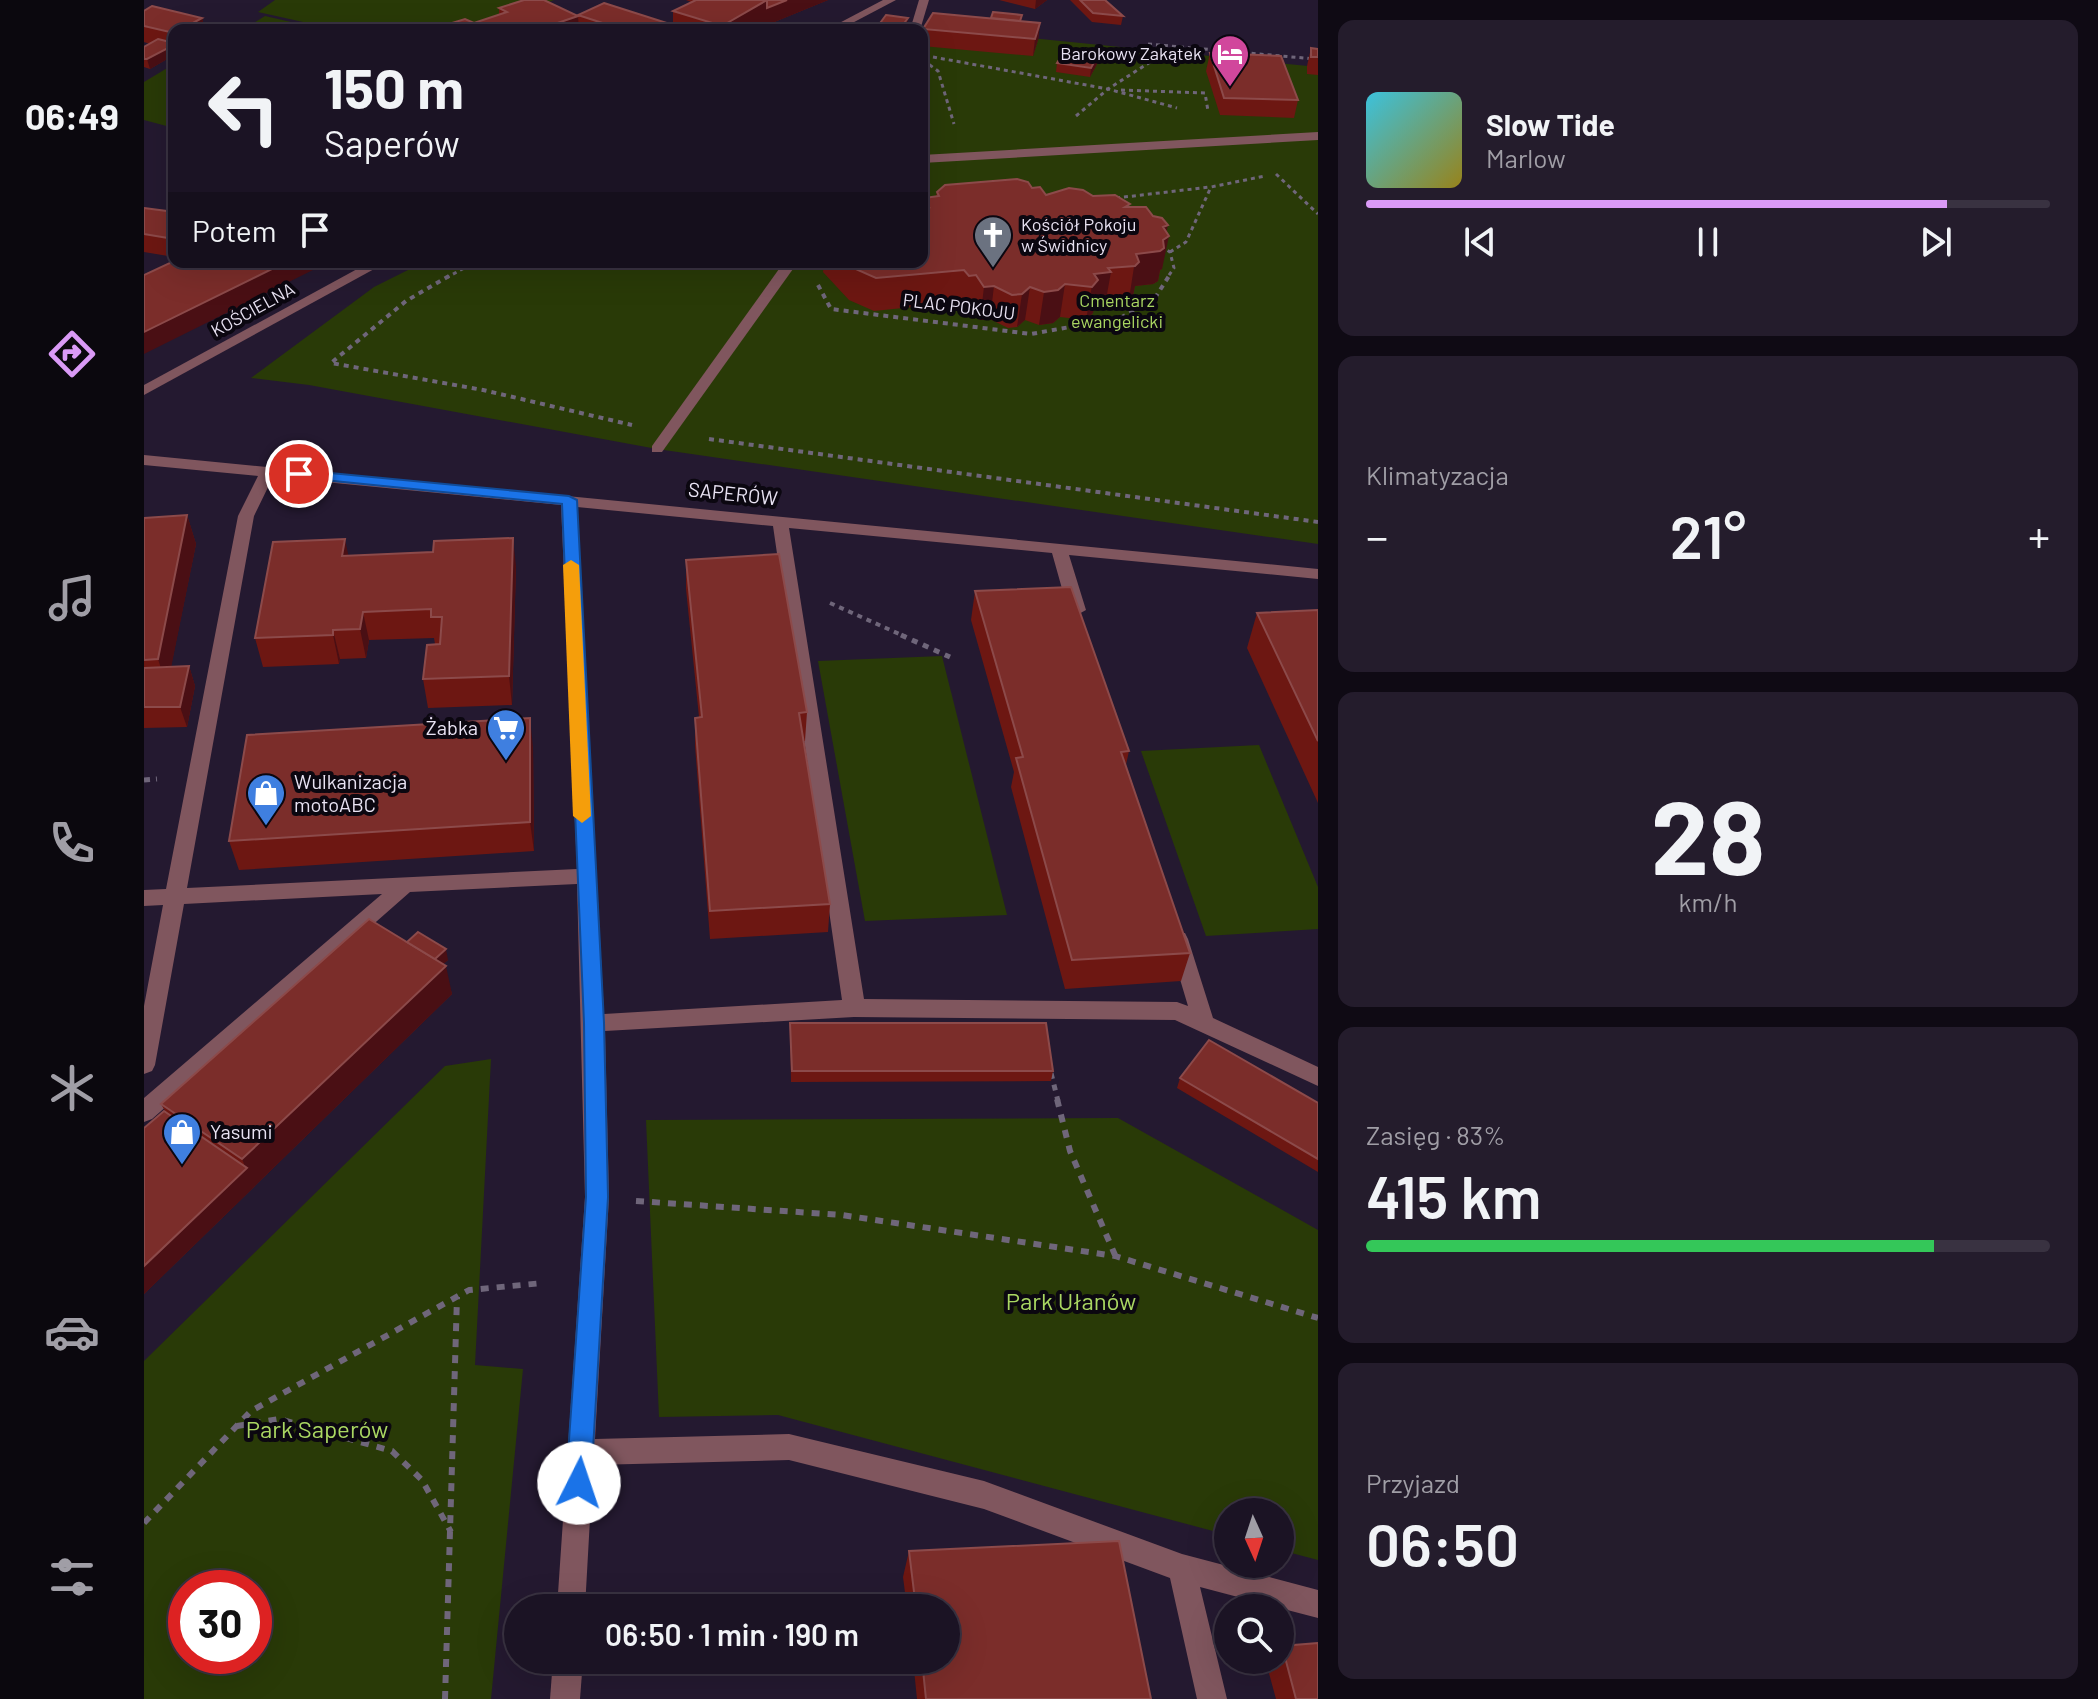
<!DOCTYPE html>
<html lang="pl">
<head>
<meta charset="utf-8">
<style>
  :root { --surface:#1b1324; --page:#241c2c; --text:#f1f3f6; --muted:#a09ea6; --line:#393241; --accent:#da9af6 }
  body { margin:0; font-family:Barlow,sans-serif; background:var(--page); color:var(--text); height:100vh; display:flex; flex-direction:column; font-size:30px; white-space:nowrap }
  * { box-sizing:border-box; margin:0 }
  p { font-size:26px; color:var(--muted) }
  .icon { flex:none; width:44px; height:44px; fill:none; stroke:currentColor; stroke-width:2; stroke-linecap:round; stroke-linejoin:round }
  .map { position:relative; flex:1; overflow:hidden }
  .drawer { display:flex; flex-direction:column; gap:20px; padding:20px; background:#0f0a14; width:780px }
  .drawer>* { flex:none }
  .hud { position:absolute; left:24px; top:24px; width:760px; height:244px; border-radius:16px; box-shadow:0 8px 32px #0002,0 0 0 2px var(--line); background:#1b1324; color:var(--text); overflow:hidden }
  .needle { width:52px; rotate:177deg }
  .controls { position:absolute; left:1070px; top:1498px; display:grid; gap:16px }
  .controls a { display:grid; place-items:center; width:80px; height:80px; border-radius:50%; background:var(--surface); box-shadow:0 8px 32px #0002,0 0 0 2px var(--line); font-size:40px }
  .speed { position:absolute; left:24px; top:1570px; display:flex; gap:16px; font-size:40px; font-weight:700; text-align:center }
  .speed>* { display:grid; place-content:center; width:104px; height:104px; border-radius:50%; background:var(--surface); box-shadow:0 8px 32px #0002,0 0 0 2px var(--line); line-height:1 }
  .speed .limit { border:12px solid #d22; background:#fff; color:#111 }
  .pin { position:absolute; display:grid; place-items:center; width:68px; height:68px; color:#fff; margin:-34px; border:4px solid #fff; border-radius:50%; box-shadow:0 2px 8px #0007 }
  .me { position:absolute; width:88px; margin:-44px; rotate:4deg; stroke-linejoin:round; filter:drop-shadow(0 0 6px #0008) }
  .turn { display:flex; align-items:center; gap:28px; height:168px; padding:0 24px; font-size:36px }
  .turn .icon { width:104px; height:104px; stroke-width:2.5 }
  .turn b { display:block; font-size:56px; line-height:68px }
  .then { display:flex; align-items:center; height:76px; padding:0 24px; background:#0003; gap:16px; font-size:30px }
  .big { font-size:60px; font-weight:600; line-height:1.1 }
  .drawer .widget { flex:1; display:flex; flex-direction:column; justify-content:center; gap:12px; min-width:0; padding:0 28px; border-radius:16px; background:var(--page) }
  .drawer .dial { align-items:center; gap:0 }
  .dial b { font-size:104px; line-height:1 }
  .song { display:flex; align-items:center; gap:24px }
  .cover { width:96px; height:96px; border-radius:12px; background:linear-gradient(135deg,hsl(190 70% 55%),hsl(50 70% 35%)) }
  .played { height:8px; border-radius:4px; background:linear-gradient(90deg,var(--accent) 85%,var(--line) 85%) }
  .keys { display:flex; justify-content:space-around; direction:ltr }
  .heat { display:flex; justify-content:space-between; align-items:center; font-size:44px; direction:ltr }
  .charge { height:12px; border-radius:6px; background:linear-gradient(90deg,#34c759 83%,var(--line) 0) }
  .trip { position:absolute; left:360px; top:1594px; width:456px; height:80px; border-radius:40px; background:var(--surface); box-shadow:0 8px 32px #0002,0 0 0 2px var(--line); font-weight:600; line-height:80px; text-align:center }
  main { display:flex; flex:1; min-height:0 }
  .dock { display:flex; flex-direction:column; width:144px; justify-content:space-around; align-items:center; background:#0b080e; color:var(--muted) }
  .dock .icon { width:56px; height:56px }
  .dock .active { color:var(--accent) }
  .dock b { font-size:36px; color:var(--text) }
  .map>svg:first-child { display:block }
</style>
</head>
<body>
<main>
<nav class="dock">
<b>06:49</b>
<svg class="icon active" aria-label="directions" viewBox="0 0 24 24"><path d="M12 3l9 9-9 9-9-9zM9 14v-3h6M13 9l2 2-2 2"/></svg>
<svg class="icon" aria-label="music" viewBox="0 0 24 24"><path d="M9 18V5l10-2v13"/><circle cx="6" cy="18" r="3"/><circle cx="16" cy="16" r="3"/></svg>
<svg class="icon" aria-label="phone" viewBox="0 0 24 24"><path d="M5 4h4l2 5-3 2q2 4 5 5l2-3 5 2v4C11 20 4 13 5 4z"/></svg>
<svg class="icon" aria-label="climate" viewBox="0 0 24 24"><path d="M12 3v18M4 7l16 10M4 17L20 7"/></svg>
<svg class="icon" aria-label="car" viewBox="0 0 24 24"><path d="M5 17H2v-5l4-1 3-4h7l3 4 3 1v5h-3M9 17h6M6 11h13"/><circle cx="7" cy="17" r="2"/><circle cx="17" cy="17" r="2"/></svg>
<svg class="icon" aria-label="filters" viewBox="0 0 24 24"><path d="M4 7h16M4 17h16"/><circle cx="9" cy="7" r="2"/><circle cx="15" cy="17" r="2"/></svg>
</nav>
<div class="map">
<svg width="1174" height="1699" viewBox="0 0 1174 1699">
  <rect width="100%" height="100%" fill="#241930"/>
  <!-- green -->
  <g fill="#293a07" fill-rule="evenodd">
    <polygon points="131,0 410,0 334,30 172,30 177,26 114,12"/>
    <polygon points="121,16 173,28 98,30"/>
    <polygon points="728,22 1174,67 1174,544 513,449 165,385 107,378 230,287 280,262 778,262 778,30 713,30"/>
    <polygon points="30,64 30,128 0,120 0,82"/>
    <polygon points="798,656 863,915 721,921 674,661"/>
    <polygon points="1115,745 1174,887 1174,929 1062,936 997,751"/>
    <path d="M347,1059L331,1365L379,1369L347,1699H0V1361L301,1066ZM42,1588H110V1656H42Z"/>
    <polygon points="974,1118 1174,1230 1174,1560 1136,1550 1136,1512 1084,1512 1084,1535 634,1415 515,1417 502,1120"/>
  </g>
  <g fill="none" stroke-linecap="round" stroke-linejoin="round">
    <!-- path-far3 -->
    <g stroke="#6f667a" stroke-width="3" stroke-dasharray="4 4" stroke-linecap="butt">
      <polyline points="1004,44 1171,59"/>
      <polyline points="789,57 964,89 1033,108"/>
      <polyline points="779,60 794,71 810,124"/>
      <polyline points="977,90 1061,93 1064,111"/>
      <polyline points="932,116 964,89 1014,57 1011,52"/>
      <polyline points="1132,174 1174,214"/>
      <polyline points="972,198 1066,187"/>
      <polyline points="1017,246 1026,252 1030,268 1023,278"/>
      <polyline points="1026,252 1042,242 1067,187 1121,176"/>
      <polyline points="302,278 331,262"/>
    </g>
    <!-- path-far2 -->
    <g stroke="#6f667a" stroke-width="4" stroke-dasharray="5 5" stroke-linecap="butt">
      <polyline points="305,276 262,301 187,363 339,390 488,425"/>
      <polyline points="674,285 687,309 887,334 976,318 1009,301 1025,276"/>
      <polyline points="565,439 1174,522"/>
      <polyline points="686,603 762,637"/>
    </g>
    <!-- path-far1 -->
    <g stroke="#6f667a" stroke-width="5" stroke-dasharray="6 6" stroke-linecap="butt">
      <polyline points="757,635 806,657"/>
      <polyline points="0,780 13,779"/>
      <polyline points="907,1073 914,1101"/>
    </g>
    <!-- path -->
    <g stroke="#6f667a" stroke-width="6" stroke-dasharray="8 8" stroke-linecap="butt">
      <polyline points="913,1099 926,1151 971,1255"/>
      <polyline points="492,1201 698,1215 971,1256 1174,1318"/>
      <polyline points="93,1426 135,1419 248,1451 278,1480 307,1532"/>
      <polyline points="0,1523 107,1411 325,1290 399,1283"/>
      <polyline points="301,1699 313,1297"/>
    </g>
    <!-- minor -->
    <g fill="#80565e" fill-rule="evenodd">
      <polygon points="739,0 752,0 695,30 682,30"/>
      <polygon points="775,0 785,0 776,30 766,30"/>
      <polygon points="1174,132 1174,140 778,163 778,155"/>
      <polygon points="226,262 243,262 0,395 0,385"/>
      <polygon points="640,262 654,262 518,452 508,452 508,446"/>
      <path d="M0,455L1174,569V579L925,555L942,610L933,615L924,610L908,553L645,528L720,999L1033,1002L1044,1006L1024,939L1027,933H1041L1044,939L1069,1018L1174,1067V1086L1031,1020L710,1017L461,1031L465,1197L451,1439L645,1434L840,1481L1038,1554L1174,1590V1618L1056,1587L1083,1699H1053L1026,1578L840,1509L645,1460L449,1465L441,1608H413L441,1197L433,884L266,892L8,1119L0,1122V1098L238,894L40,904L11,1065L8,1071L0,1074V1006L19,905L0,906V890L22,889L94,516L114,476L0,465ZM129,477L417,505L433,869L43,888L110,516ZM433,507L629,526L698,1000L460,1014Z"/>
      <polygon points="409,1660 439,1660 436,1699 406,1699"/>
    </g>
  </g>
  <!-- wall -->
  <g fill="#6d1712">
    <polygon points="542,0 684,0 623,25 623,30 453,30 435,24 435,30 285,30 330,23 355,15 355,8 529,25 529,11 547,2"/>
    <polygon points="855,0 903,0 891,9"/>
    <polygon points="926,0 961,0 979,16 977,25 948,22"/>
    <polygon points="0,11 58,18 61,30 30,30 30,55 6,69 0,67 0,47 6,44 0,42"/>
    <polygon points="878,15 877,21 896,23 894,40 889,56 778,46 779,29"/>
    <polygon points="1167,48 1174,49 1174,75 1163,74 1163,66"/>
    <polygon points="1066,53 1154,100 1150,118 1076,115 1062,71"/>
    <polygon points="913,63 953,64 946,77 912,72"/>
    <polygon points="888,188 902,195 949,196 985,207 1022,232 1018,269 1016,270 1014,281 1009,284 991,286 989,295 985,299 962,300 961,305 950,306 949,313 942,320 916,317 909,323 895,325 881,320 873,327 864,328 846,319 836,320 829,308 821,309 817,302 730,311 705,300 679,272 680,262 778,262 780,198 792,196 793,192"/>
    <polygon points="0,208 30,212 30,257 0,252"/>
    <polygon points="43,515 52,544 27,666 45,666 51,686 43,727 0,728 0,518"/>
    <polygon points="205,556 372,566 368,705 284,708 279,679 291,644 290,638 225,640 222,658 196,659 195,664 119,667 111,638"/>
    <polygon points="542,560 663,712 661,741 659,741 686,904 684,932 566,939 551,746 551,718 555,717 542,589"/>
    <polygon points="831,591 985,751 982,765 1046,953 1037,981 921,989 867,787 870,772 827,620"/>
    <polygon points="1174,610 1174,803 1103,648 1113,613"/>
    <polygon points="389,747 390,851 95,870 85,841"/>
    <polygon points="263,942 304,960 299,964 308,994 0,1294 0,1128 21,1111 17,1104"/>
    <polygon points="646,1023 909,1071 907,1081 647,1082"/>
    <polygon points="1036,1078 1174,1103 1174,1172 1033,1088"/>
    <polygon points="765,1551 1007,1699 773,1699 769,1660 802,1660 802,1608 763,1608 759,1577"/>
    <polygon points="1138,1646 1174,1699 1132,1699 1123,1666 1128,1660 1136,1660 1136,1649"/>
  </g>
  <!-- shaded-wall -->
  <g fill="#4a0f14">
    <polygon points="623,0 684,0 623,25 623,30 578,30 578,26"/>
    <polygon points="892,0 903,0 891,9"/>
    <polygon points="434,16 435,30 393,30"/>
    <polygon points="58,18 61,30 36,30"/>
    <polygon points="764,18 763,26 760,30 755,30"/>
    <polygon points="896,23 894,40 889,56 891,39"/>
    <polygon points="30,45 30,55 6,69 3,59"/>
    <polygon points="954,55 953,64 946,77 947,68"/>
    <polygon points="1024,225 1021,238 1025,236 1018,269 1016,270 1014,281 1009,284 991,286 989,295 985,299 992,254 1019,227"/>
    <polygon points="142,262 179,262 179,265 0,354 0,332"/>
    <polygon points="967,272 961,305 950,306 949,313 942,320 950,274"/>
    <polygon points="921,284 916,317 909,323 895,325 900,292"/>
    <polygon points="850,286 846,319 836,320 840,287"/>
    <polygon points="886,287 881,320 873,327 878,294"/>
    <polygon points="43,515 52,544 23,688 14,659"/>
    <polygon points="369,538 372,566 368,705 365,676"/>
    <polygon points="201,539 207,568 198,556"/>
    <polygon points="219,612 225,640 222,658 216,629"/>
    <polygon points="189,630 196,659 195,664 189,635"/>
    <polygon points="45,666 51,686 43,727 36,707"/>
    <polygon points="386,718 389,747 390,851 386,822"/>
    <polygon points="302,949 304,960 283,979 281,969"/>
    <polygon points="302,966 308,994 0,1294 0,1266 102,1169 98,1159"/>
  </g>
  <!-- building -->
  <g fill="#7b2d2a" stroke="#8c4a4a" stroke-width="2">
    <polygon points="380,0 400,0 434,16 393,30 285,30 321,19 330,23 363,12 355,8"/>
    <polygon points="552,0 623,0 578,26 529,11"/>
    <polygon points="623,0 643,0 623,8"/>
    <polygon points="936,0 961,0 979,16 949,13"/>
    <polygon points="460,3 529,25 529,29 527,30 480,30 434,15"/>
    <polygon points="8,6 58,18 36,30 30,30 30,33 0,26 0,11"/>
    <polygon points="849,12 878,15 876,21 847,18"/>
    <polygon points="789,13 896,23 891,39 779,29"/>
    <polygon points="742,15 764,18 755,30 731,30"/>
    <polygon points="14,39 30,43 30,45 3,59 0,59 0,47"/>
    <polygon points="1167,48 1174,49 1174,57 1167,57"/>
    <polygon points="921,50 954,55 947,68 913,63"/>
    <polygon points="1066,53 1137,56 1154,100 1080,98"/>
    <polygon points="873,179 884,182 888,188 896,187 902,195 925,188 939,190 949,196 971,195 986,204 981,207 1002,207 1009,216 1018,218 1024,225 1019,227 1025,236 1019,240 1020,248 1016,251 992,254 995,262 991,266 964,268 967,272 950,274 954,280 948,287 921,284 914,290 900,292 886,287 878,294 868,295 850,286 840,287 832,275 825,276 820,270 732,278 707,267 702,262 778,262 778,206 785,207 780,198 795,196 793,192 801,185"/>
    <polygon points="0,208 30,212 30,239 0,234"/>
    <polygon points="30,261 30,262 142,262 0,332 0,275"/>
    <polygon points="43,515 14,659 0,660 0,518"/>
    <polygon points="369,538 365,676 279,679 283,645 296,644 298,617 287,617 287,609 219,612 216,629 189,630 189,635 111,638 129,542 201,539 198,556 289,552 290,541"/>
    <polygon points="635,554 663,712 655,713 686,904 566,911 551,718 558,717 542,560"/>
    <polygon points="927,587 985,751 977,752 1046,953 928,960 872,758 879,757 831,591"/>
    <polygon points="1174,610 1174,741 1113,613"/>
    <polygon points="45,666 36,707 0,707 0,668"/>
    <polygon points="386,718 386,822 85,841 103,735"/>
    <polygon points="225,919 302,966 98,1159 17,1104"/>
    <polygon points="274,932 302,949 291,959 263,942"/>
    <polygon points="646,1023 902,1023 909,1071 648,1071"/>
    <polygon points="1065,1040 1174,1103 1174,1159 1036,1078"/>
    <polygon points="20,1111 103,1168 0,1266 0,1128"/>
    <polygon points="975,1541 1007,1699 782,1699 778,1660 802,1660 802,1608 772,1608 765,1551"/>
    <polygon points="1174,1643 1174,1699 1152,1699 1138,1646"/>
  </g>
  <!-- route -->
  <polygon fill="#1a73e8" stroke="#114b97" stroke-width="2" points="155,470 425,496 433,500 460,1023 464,1197 447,1483 444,1492 435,1496 426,1492 422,1483 442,1197 440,1023 418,504 150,477 150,471"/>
  <!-- slow -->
  <polygon fill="#f59e0b" points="427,560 435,565 447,816 438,823 429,816 419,565"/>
  <!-- icons -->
  <defs>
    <symbol id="hotel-pin" viewBox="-11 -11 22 30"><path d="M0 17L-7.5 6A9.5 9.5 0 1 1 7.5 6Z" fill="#d1479c" stroke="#0b0710"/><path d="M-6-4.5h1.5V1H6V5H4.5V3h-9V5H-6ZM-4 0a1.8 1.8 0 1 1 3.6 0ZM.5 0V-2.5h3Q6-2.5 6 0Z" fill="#fff"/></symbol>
    <symbol id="church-pin" viewBox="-11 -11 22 30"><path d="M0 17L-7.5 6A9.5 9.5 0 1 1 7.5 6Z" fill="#6b7280" stroke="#0b0710"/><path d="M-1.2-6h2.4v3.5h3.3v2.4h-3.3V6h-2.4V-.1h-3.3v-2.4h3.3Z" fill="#fff"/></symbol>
    <symbol id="supermarket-pin" viewBox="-11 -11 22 30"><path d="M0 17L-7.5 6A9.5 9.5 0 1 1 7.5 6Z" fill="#3f7fe0" stroke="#0b0710"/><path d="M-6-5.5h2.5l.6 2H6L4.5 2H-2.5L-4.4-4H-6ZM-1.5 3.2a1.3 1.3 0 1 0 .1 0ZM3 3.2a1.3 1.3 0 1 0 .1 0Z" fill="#fff"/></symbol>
    <symbol id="shop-pin" viewBox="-11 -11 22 30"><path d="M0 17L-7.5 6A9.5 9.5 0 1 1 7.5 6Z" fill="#3f7fe0" stroke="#0b0710"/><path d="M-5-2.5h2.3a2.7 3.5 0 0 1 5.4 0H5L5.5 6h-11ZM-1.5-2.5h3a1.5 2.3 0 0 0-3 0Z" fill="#fff"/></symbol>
  </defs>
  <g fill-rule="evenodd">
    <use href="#hotel-pin" x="1064" y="32" width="44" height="60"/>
    <use href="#church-pin" x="827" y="213" width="44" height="60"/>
    <use href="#supermarket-pin" x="340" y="706" width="44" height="60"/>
    <use href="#shop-pin" x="100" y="771" width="44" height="60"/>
    <use href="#shop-pin" x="16" y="1110" width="44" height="60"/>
  </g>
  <g text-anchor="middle" stroke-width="8" stroke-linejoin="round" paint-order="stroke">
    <!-- far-poi labels -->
    <g font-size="18" fill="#e9e3f3" stroke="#0b0710" text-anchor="end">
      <text x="1058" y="60">Barokowy Zakątek</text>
      <text x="877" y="231" text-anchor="start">Kościół Pokoju<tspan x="877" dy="21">w Świdnicy</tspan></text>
    </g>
    <!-- far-park labels -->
    <g font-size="18" fill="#aad762" stroke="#0b0710">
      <text x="973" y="307">Cmentarz<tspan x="973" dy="21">ewangelicki</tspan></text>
    </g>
    <!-- far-street labels -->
    <g font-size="18" fill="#e9e3f3" stroke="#0b0710">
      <text transform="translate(815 307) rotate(7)" y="6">PLAC POKOJU</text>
      <text transform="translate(109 310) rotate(-29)" y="6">KOŚCIELNA</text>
    </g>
    <!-- street labels -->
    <g font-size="20" fill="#e9e3f3" stroke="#0b0710">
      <text transform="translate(589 494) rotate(6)" y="7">SAPERÓW</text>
    </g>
    <!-- poi labels -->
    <g font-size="20" fill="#e9e3f3" stroke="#0b0710" text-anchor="start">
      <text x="334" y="735" text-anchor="end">Żabka</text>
      <text x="150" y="789">Wulkanizacja<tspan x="150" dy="23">motoABC</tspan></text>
      <text x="66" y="1139">Yasumi</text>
    </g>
    <!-- near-park labels -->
    <g font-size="24" fill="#aad762" stroke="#0b0710">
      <text x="927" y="1310">Park Ułanów</text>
      <text x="173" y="1438">Park Saperów</text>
    </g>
  </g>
</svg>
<div class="controls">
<a><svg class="needle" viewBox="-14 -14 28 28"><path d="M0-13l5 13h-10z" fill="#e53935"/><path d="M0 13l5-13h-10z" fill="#a09ea6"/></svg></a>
<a><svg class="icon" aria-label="search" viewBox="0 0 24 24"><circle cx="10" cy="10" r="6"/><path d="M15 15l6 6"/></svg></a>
</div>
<div class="speed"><div class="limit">30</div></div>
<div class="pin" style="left:155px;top:474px;background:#d93025"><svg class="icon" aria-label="arrive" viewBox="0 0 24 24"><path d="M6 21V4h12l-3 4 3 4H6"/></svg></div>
<svg class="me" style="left:435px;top:1483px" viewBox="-20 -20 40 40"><circle r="19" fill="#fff"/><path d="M0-13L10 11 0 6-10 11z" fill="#1a73e8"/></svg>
<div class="trip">06:50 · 1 min · 190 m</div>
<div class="hud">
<div class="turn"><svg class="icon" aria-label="left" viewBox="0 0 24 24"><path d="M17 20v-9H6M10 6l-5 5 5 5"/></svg><div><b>150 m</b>Saperów</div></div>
<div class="then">Potem<svg class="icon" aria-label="arrive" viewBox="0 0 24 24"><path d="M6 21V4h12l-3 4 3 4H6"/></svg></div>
</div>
</div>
<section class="drawer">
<div class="widget">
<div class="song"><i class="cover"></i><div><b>Slow Tide</b><p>Marlow</p></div></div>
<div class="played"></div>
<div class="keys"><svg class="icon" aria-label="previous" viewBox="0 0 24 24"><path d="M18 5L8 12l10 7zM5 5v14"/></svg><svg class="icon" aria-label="pause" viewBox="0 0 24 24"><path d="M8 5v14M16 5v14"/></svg><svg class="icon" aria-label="next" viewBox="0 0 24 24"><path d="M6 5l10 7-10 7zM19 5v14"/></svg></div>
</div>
<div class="widget"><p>Klimatyzacja</p>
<div class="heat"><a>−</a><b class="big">21°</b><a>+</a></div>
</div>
<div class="widget dial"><b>28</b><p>km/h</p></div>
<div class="widget"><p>Zasięg · 83%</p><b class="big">415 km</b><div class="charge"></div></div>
<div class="widget"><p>Przyjazd</p><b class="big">06:50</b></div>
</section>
</main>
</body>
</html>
